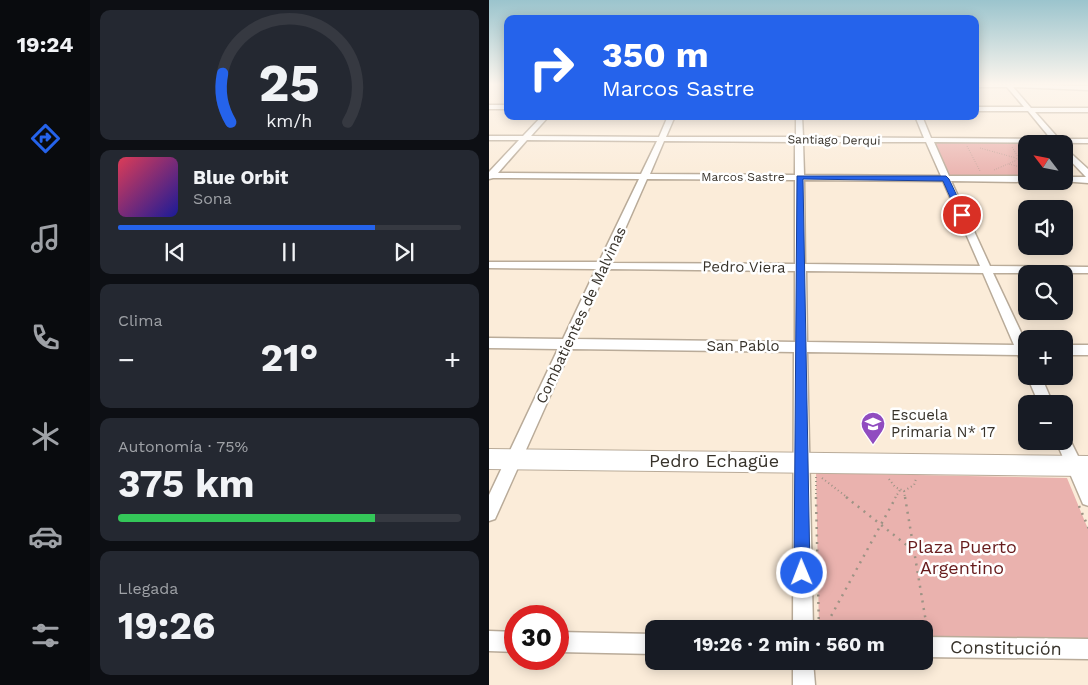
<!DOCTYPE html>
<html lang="es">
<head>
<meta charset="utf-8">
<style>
  :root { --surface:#171b24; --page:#242831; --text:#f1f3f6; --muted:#9ea1a6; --line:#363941; --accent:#2563eb }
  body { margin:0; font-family:"Work Sans",sans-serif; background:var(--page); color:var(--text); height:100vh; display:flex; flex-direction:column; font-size:19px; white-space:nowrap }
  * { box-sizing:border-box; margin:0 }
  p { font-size:16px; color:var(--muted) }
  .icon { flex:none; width:28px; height:28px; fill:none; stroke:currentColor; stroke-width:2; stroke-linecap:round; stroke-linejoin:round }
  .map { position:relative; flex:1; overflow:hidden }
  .details { display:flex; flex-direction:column; gap:10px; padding:10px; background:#0d0f14; width:399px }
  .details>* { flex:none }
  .hud { position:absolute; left:15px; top:15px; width:475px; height:105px; border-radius:10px; box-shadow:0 2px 12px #0003; background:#2563eb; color:#fff; overflow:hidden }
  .needle { width:32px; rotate:302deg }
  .tools { position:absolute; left:529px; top:135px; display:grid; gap:10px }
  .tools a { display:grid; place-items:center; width:55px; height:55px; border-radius:10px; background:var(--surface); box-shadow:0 2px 12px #0003; font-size:25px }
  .speed { position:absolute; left:15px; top:605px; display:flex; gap:10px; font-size:25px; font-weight:700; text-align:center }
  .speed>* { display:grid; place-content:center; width:65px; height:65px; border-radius:50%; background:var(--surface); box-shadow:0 2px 12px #0003; line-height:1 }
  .speed .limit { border:8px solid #d22; background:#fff; color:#111 }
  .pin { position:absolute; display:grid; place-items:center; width:42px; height:42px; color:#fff; margin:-21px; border:2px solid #fff; border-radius:50%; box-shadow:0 1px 5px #0007 }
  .me { position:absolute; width:55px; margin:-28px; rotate:359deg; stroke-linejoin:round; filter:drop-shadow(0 0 4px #0008) }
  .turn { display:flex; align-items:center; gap:18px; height:105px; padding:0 15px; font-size:22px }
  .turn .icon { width:65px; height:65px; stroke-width:2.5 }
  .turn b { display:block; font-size:35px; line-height:42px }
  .big { font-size:38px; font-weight:700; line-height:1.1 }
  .details .card { flex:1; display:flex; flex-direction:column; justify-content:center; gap:8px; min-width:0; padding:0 18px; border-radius:10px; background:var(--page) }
  .details .dial { align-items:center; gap:0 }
  .dial svg { height:130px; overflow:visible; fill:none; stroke:var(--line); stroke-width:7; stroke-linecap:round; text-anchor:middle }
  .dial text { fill:var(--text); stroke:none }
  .song { display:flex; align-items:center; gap:15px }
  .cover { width:60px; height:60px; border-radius:8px; background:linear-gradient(135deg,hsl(350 70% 55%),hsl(240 70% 35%)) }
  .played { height:5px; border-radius:2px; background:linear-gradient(90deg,var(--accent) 75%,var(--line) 75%) }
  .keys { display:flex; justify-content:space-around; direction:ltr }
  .heat { display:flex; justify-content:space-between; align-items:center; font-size:28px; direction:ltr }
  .charge { height:8px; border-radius:4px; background:linear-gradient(90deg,#34c759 75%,var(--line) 0) }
  .trip { position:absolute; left:156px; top:620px; width:288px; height:50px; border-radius:10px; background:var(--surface); box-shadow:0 2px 12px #0003; font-weight:700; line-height:50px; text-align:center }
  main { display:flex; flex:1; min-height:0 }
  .dock { display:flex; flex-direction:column; width:90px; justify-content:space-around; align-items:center; background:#090b0e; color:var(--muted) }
  .dock .icon { width:35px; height:35px }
  .dock .selected { color:var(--accent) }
  .dock b { font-size:22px; color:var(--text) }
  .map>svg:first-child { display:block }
</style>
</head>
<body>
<main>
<nav class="dock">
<b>19:24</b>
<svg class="icon selected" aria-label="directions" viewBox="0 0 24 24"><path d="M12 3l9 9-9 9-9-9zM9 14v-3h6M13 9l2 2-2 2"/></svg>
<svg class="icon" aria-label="music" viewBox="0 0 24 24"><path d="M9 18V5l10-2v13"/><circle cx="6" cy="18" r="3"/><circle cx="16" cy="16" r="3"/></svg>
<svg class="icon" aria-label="phone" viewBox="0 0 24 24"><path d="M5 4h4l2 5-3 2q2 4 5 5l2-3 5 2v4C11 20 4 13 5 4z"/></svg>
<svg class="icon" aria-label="climate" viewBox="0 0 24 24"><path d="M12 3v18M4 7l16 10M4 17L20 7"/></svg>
<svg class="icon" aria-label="car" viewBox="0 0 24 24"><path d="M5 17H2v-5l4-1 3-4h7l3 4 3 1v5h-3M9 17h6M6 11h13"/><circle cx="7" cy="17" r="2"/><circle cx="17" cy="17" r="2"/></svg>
<svg class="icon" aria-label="filters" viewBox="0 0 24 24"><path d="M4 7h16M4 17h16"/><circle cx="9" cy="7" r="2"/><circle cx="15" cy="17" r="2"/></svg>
</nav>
<section class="details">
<div class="card dial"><svg viewBox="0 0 100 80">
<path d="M14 69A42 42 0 1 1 86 69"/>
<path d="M14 69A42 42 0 0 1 9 39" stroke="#2563eb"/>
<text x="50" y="56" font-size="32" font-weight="700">25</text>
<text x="50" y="72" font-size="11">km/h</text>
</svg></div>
<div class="card">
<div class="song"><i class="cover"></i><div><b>Blue Orbit</b><p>Sona</p></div></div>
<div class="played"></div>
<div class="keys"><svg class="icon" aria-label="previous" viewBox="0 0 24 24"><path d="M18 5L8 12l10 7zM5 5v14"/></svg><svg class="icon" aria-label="pause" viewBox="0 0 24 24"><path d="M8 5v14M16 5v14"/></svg><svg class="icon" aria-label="next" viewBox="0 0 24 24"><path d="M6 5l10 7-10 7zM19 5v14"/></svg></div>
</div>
<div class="card"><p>Clima</p>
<div class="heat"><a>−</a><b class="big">21°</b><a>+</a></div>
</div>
<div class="card"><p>Autonomía · 75%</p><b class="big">375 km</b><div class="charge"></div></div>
<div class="card"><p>Llegada</p><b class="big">19:26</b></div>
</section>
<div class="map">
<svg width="600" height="685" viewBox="0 0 600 685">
  <rect width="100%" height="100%" fill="#fbecd9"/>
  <!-- green -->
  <g fill="#eab2ae">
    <polygon points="444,142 554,144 538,144 537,176 458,175"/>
    <polygon points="327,473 578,478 599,529 599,638 435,638 435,629 330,629"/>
  </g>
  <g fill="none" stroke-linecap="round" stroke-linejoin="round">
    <!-- stream -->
    <polyline stroke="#c7dba4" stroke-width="2" points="590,84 600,85"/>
    <defs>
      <g id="street">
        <path d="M486,84L600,86V90L524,87L542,108H600V112H546L570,139H600V143L445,142L460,176H538V182L462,181L501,266L600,267V273H504L538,345V365L533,364L529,355L318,352L324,629H304L305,352L82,349L6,519L0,521V495L69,349L0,348V338L74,339L107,269L0,268V262H110L150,179L4,178L0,179V172L30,140H0V136H34L53,116H60L42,136L170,137L179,116H186L177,137H307V116H313L314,137L435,138L426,116H433L442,138L562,139L539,111H486V107H535L518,87H486ZM38,140L168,141L152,174L9,173ZM175,141L306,142V175L161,174ZM314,142H437L452,176L315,175ZM158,179L306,180V264L121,263ZM315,180L454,181L491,266L316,264ZM118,269L306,271V342L86,339ZM317,271L494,273L525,345L318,342Z"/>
        <rect x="0" y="105" width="19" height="4"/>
        <polygon points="575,147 600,170 600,183 572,181 575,181 575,177 597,177 575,154"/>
        <rect x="575" y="345" width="25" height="10"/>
        <polygon points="538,376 552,376 564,404 550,404"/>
        <polygon points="575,435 579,436 600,478 600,506 594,504 567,441 575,441"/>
        <polygon points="0,631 26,632 26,652 0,651"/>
        <polygon points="69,632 165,634 165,654 69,652"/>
        <polygon points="435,637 600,639 600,659 435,657"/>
        <polygon points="304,661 324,661 326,685 304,685"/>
      </g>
      <polygon id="secondary" points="0,449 600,456 600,476 0,469"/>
    </defs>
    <!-- street casing -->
    <use href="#street" stroke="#b9ab99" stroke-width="3"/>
    <!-- secondary casing -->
    <use href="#secondary" stroke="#b9ab99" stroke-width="2"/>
    <!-- path-far2 -->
    <g stroke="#9d9385" stroke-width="1" stroke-dasharray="0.5 2" stroke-linecap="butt">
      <polyline points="478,146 491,171"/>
      <polyline points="523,147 529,157"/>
      <polyline points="491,148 527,158"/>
      <polygon points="529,157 535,160 527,159"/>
      <polyline points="520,164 538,169"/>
      <polyline points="505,170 528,160"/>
    </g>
    <!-- path-far1 -->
    <g stroke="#9d9385" stroke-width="2" stroke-dasharray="1 3" stroke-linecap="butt">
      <polyline points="327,477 327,498"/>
      <polyline points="333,478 359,498"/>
      <polyline points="400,479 406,487 415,491"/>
      <polyline points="415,491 416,498"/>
      <polyline points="415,491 425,485 427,479"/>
      <polyline points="406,498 411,490"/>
    </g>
    <!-- path -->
    <g stroke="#9d9385" stroke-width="2.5" stroke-dasharray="2 5.5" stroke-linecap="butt">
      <polyline points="327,497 330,629"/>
      <polyline points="357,497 425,551"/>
      <polyline points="416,497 439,634"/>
      <polyline points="590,506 600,529"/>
      <polyline points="335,629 407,497"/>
    </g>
    <!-- street -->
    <use href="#street" fill="#fff" fill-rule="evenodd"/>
    <!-- secondary -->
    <use href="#secondary" fill="#fff" fill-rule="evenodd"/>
  </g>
  <!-- sky -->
  <linearGradient id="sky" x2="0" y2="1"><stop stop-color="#9bc4cd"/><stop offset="0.47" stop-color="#fdf6ee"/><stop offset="1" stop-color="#fdf6ee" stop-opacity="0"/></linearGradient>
  <rect width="600" height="179" fill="url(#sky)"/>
  <!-- route -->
  <polygon fill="#2563eb" stroke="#184099" points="308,176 457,176 460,179 477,215 473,217 469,215 454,181 314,179 321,573 319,579 313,581 307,579 305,573"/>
  <!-- icons -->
  <defs>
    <symbol id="school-pin" viewBox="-11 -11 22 30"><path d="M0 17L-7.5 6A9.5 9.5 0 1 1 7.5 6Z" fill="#904cc0" stroke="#fff"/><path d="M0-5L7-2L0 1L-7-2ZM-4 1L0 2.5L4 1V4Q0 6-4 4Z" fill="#fff"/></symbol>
  </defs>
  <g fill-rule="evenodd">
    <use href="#school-pin" x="370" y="410" width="28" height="38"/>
  </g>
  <g text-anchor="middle" stroke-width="5" stroke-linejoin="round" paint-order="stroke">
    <!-- far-street labels -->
    <g font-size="12" fill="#37322a" stroke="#fff">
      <text transform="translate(345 140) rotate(1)" y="4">Santiago Derqui</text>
      <text x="254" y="181">Marcos Sastre</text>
    </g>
    <!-- street labels -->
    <g font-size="15" fill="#37322a" stroke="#fff">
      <text transform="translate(255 267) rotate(1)" y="5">Pedro Viera</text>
      <text transform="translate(92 315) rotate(-65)" y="5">Combatientes de Malvinas</text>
      <text x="254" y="351">San Pablo</text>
    </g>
    <!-- poi labels -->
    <g font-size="15" fill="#37322a" stroke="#fff" text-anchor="start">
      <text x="402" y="420">Escuela<tspan x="402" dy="17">Primaria N* 17</tspan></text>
    </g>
    <!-- near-street labels -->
    <g font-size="18" fill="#37322a" stroke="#fff">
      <text x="225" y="467">Pedro Echagüe</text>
      <text transform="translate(517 648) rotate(1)" y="6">Constitución</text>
    </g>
    <!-- near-park labels -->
    <g font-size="18" fill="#671c1d" stroke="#fff">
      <text x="473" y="553">Plaza Puerto<tspan x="473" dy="21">Argentino</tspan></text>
    </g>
  </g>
</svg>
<div class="tools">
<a><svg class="needle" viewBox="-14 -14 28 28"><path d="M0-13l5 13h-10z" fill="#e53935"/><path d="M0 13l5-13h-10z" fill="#9ea1a6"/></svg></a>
<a><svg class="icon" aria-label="sound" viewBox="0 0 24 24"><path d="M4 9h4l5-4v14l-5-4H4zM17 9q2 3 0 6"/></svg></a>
<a><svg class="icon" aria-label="search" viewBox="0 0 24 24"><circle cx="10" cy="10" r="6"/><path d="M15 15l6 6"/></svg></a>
<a>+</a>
<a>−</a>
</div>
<div class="speed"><div class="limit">30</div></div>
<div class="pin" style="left:473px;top:215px;background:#d93025"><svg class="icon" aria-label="arrive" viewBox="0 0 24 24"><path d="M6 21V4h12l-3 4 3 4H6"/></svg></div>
<svg class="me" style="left:313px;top:573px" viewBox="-20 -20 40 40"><circle r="17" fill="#2563eb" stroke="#fff" stroke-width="3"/><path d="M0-11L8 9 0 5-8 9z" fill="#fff"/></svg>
<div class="trip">19:26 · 2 min · 560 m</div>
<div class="hud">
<div class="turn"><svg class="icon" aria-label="right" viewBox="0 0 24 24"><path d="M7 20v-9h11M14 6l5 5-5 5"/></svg><div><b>350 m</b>Marcos Sastre</div></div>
</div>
</div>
</main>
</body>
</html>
